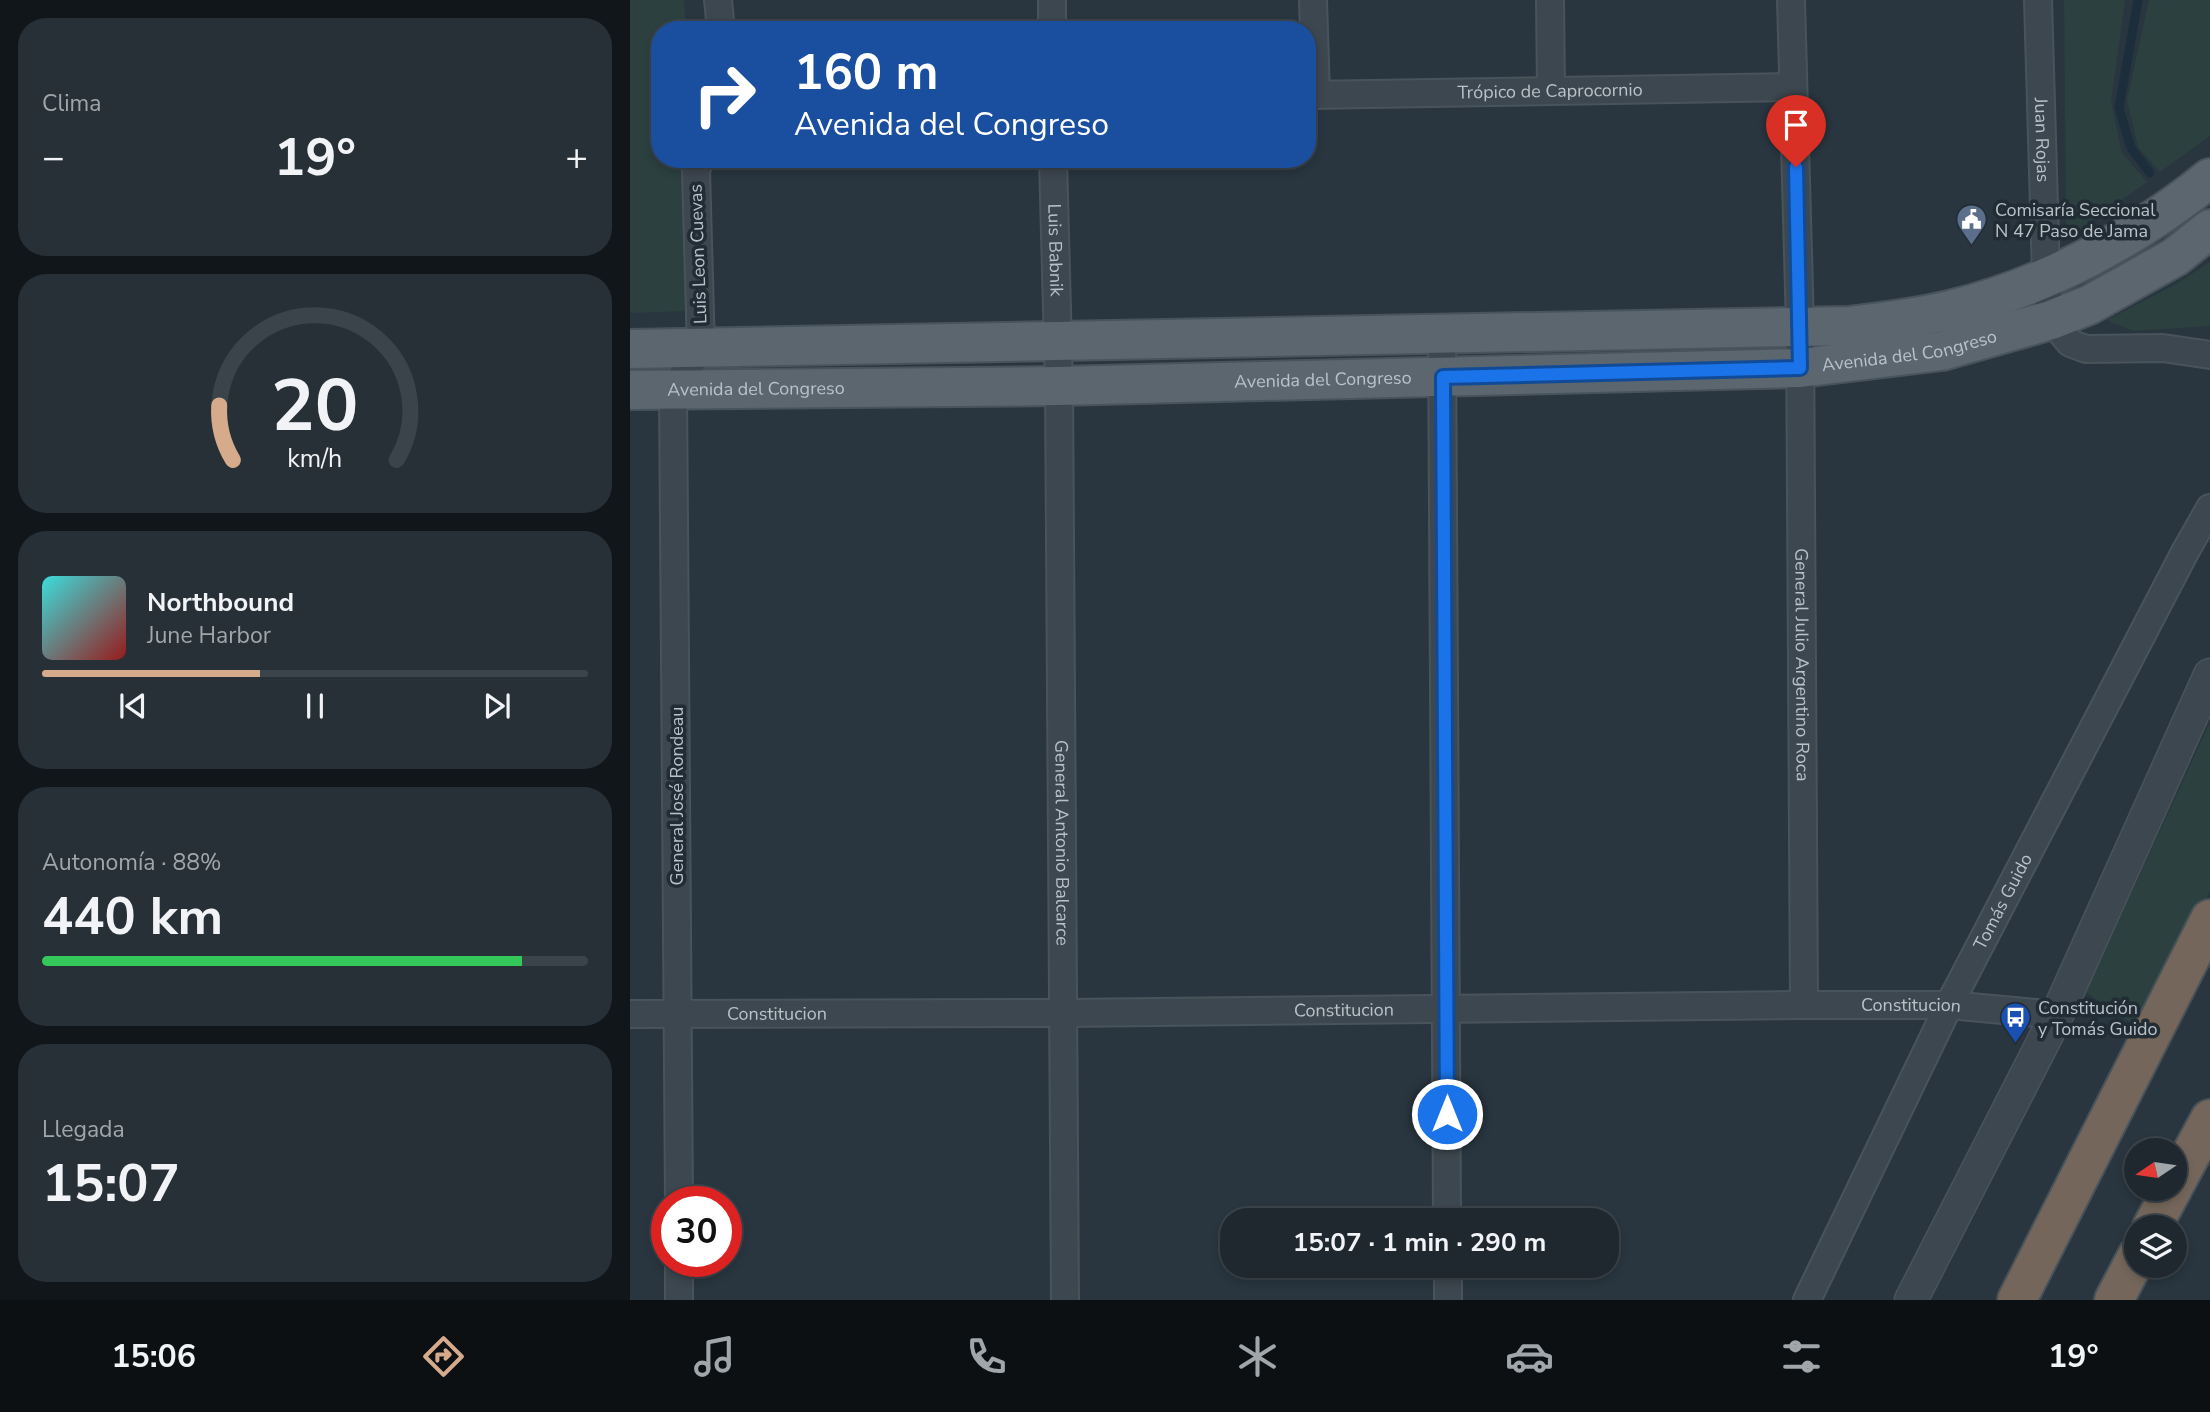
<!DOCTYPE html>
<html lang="es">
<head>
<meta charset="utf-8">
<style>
  :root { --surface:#1f282f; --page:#273037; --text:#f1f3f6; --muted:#a1a6aa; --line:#3c444b; --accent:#d6ab8b }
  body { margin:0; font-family:"Nunito Sans",sans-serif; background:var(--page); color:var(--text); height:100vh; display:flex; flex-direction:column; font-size:26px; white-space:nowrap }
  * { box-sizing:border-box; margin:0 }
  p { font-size:23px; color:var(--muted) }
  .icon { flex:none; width:38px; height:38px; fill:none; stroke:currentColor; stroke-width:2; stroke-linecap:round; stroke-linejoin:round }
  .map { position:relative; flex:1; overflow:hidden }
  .drawer { display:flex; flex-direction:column; gap:18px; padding:18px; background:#11161a; width:630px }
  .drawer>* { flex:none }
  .banner { position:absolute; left:21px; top:21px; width:665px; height:147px; border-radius:28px; box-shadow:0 4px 10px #0003,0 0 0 2px var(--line); background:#1a4fa0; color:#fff; overflow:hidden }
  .needle { width:46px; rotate:257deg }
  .controls { position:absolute; left:1494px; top:1138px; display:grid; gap:14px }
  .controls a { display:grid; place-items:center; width:63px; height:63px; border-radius:50%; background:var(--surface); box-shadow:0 4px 10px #0003,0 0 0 2px var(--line); font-size:35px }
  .speed { position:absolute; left:21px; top:1186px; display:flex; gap:14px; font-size:35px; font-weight:700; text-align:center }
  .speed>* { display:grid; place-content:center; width:91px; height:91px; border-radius:50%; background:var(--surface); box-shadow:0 4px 10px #0003,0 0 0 2px var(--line); line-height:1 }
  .speed .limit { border:10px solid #d22; background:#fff; color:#111 }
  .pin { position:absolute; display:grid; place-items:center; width:60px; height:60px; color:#fff; margin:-72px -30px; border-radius:50% 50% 50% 0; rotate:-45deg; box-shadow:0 0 7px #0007 }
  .pin .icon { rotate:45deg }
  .me { position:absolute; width:77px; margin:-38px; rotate:0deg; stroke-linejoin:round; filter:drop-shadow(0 0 5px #0008) }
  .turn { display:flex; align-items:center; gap:24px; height:147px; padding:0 28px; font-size:32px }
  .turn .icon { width:91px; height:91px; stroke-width:2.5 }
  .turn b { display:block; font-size:49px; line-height:60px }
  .big { font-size:52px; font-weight:700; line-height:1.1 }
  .drawer .tile { flex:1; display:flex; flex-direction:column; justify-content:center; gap:10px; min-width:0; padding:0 24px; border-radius:28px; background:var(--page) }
  .drawer .dial { align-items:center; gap:0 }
  .dial svg { height:182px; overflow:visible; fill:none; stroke:var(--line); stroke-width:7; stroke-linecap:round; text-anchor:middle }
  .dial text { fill:var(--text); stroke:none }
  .song { display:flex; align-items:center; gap:21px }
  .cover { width:84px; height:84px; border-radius:10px; background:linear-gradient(135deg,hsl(180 70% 55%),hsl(0 70% 35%)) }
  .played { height:7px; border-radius:4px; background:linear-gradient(90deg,var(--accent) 40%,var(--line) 40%) }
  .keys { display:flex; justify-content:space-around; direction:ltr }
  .heat { display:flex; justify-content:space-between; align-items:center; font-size:38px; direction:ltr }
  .charge { height:10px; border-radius:5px; background:linear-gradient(90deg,#34c759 88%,var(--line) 0) }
  .trip { position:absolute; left:590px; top:1208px; width:399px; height:70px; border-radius:28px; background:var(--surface); box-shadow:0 4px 10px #0003,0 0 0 2px var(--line); font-weight:700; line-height:70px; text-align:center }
  .dock { display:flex; height:112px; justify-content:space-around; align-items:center; background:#0c1013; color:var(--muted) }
  .dock .icon { width:49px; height:49px }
  .dock .selected { color:var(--accent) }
  .dock b { font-size:32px; color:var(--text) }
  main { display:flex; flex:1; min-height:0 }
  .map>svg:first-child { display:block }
</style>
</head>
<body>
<main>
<section class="drawer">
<div class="tile"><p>Clima</p>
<div class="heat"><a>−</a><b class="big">19°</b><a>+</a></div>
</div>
<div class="tile dial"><svg viewBox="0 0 100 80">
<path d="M14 69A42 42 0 1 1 86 69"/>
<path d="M14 69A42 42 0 0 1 8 45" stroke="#d6ab8b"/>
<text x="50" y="56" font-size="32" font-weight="700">20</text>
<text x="50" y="72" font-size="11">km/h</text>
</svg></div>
<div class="tile">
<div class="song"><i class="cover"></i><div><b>Northbound</b><p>June Harbor</p></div></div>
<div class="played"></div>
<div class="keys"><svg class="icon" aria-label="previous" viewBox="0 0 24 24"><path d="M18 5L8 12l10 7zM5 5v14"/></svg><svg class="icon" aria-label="pause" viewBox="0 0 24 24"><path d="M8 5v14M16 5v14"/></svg><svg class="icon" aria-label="next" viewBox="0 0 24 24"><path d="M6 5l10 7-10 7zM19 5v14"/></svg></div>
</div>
<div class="tile"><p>Autonomía · 88%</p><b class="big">440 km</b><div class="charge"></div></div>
<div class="tile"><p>Llegada</p><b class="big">15:07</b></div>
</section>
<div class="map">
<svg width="1580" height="1300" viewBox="0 0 1580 1300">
  <rect width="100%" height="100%" fill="#29363f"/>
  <!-- green -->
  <g fill="#2b403f">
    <polygon points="0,0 54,0 56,30 30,30 30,159 63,159 59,311 0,313"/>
    <polygon points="1434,0 1495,0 1481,102 1492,153 1517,182 1450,230 1436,224"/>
    <polygon points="1519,0 1580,0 1580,136 1530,172 1508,147 1497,100"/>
    <path d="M1580,200V207C1542,238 1500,264 1456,285L1452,284L1453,280C1499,258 1541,232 1580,200Z"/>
    <polygon points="1580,262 1580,326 1503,331 1477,320 1546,284"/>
    <polygon points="1580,722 1580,891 1510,1029 1456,992"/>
  </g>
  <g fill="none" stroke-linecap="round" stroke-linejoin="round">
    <!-- stream -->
    <polyline stroke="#1c2e3c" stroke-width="9" points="1508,0 1489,108 1501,148 1520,173"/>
    <defs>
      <g id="minor">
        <polyline points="88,0 91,30"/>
        <polyline points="683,0 686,95"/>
        <polyline points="920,0 921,91"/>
        <path id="s1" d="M1161,0L1170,326L1174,1005"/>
        <path id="s2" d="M1408,0L1416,276L1421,320L1440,343L1456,349L1533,348L1580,355"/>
        <polyline points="422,30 422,0"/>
        <path id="s3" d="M677,95L1163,87"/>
        <path id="s4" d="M423,159L429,386L435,1300"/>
        <polyline points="812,334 817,1220"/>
        <path id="s5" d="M0,1014L434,1013L1174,1005H1319L1427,1015"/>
        <polyline points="49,1202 43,389 71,349 66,171 70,159"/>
        <polyline points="49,1262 49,1300"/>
        <polyline points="818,1265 818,1300"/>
        <path id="s6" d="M1177,1300L1319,1005L1555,552L1580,508"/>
      </g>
      <polyline id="tertiary" points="1281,1300 1427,1015 1580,675"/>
      <g id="primary">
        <path d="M0,349L1220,326C1253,322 1287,318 1320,310C1414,287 1505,239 1580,178"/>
        <path id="s7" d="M0,390L429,386L1170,368L1312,351L1421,320L1459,305L1545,257L1580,229"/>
      </g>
      <g id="motorway">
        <polyline points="1545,1184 1580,1119"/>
        <polyline points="1522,1227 1543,1188"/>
        <polyline points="1387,1300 1580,919"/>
        <polyline points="1484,1300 1507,1256"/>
      </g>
    </defs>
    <!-- minor casing -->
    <use href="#minor" stroke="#49535b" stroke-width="30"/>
    <!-- tertiary casing -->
    <use href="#tertiary" stroke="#49535b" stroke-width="35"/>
    <!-- primary casing -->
    <use href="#primary" stroke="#49535b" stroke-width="42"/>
    <!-- motorway casing -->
    <use href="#motorway" stroke="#475259" stroke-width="42"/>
    <!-- minor -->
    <use href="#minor" stroke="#3d474f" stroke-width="26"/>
    <!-- tertiary -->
    <use href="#tertiary" stroke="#3d474f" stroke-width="32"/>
    <!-- primary -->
    <use href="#primary" stroke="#5b666f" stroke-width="38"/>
    <!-- motorway -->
    <use href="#motorway" stroke="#74665a" stroke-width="38"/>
  </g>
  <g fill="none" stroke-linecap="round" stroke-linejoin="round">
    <defs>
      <polyline id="route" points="817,1114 813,377 1170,368 1166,167"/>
    </defs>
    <!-- route casing -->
    <use href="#route" stroke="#114b97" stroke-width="18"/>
    <!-- route -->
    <use href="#route" stroke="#1a73e8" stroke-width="12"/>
  </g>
  <!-- icons -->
  <defs>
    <symbol id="civic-pin" viewBox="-11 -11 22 30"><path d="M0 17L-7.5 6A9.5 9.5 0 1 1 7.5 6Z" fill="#5c6f8a" stroke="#212c34"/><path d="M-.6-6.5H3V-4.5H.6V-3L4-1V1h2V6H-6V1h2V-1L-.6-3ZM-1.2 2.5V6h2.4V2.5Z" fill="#fff"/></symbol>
    <symbol id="bus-pin" viewBox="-11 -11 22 30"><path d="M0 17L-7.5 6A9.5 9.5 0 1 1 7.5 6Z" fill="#1a4fb4" stroke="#212c34"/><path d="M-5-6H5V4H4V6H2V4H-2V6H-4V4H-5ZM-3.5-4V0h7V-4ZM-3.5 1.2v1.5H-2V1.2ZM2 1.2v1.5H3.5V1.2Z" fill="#fff"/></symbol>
  </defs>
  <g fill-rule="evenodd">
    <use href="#civic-pin" x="1324" y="202" width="35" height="47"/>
    <use href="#bus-pin" x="1368" y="1000" width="35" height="47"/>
  </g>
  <g text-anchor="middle" stroke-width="7" stroke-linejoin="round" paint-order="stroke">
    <!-- street labels -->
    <g font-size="18" fill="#b9c2c9" stroke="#212c34">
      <text dy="6" stroke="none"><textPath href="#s3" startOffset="243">Trópico de Caprocornio</textPath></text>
      <text dy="6" stroke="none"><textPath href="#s2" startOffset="140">Juan Rojas</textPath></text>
      <text dy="6" stroke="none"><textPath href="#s4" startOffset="91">Luis Babnik</textPath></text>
      <text transform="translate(68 254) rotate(-92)" y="6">Luis Leon Cuevas</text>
      <text dy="6" stroke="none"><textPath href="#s7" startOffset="1281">Avenida del Congreso</textPath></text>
      <text dy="6" stroke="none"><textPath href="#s7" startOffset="693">Avenida del Congreso</textPath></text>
      <text dy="6" stroke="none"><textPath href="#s7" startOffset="126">Avenida del Congreso</textPath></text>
      <text dy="6" stroke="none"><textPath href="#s1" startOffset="665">General Julio Argentino Roca</textPath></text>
      <text transform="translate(47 796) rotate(-90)" y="6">General José Rondeau</text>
      <text dy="6" stroke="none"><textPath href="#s4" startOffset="684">General Antonio Balcarce</textPath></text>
      <text dy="6" stroke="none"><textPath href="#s6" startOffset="444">Tomás Guido</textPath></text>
      <text dy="6" stroke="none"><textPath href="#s5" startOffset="1281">Constitucion</textPath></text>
      <text dy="6" stroke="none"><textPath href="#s5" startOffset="714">Constitucion</textPath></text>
      <text dy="6" stroke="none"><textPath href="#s5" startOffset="147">Constitucion</textPath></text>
    </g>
    <!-- poi labels -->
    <g font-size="18" fill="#b9c2c9" stroke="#212c34" text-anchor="start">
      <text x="1365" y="216">Comisaría Seccional<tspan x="1365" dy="21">N 47 Paso de Jama</tspan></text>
      <text x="1408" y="1014">Constitución<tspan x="1408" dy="21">y Tomás Guido</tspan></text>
    </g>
  </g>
</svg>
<div class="controls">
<a><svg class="needle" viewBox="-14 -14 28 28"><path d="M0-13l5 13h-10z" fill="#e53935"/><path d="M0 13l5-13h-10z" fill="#a1a6aa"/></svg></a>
<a><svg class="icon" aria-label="layers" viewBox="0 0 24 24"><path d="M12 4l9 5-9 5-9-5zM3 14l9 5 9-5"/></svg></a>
</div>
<div class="speed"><div class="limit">30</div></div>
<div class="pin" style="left:1166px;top:167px;background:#d93025"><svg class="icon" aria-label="arrive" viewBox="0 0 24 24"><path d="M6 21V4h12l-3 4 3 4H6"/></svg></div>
<svg class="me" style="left:817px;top:1114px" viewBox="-20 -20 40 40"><circle r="17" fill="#1a73e8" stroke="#fff" stroke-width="3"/><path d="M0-11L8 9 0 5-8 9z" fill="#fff"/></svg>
<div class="trip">15:07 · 1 min · 290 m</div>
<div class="banner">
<div class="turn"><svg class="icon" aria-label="right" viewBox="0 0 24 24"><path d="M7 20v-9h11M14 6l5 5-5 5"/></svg><div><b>160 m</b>Avenida del Congreso</div></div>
</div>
</div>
</main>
<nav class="dock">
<b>15:06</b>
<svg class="icon selected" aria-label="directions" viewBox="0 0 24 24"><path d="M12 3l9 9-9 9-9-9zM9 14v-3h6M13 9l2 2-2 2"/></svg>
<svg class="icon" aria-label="music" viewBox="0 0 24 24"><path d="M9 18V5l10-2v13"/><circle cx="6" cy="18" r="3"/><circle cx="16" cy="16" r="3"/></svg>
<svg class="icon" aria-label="phone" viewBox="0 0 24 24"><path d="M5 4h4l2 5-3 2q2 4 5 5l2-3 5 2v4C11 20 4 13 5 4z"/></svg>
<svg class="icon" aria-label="climate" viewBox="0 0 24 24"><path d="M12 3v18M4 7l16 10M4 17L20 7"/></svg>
<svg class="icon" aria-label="car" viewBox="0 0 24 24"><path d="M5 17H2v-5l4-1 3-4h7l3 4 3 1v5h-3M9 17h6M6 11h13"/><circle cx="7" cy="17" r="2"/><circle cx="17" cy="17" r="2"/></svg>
<svg class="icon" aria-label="filters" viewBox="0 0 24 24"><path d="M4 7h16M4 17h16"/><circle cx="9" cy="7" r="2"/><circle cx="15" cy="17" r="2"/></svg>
<b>19°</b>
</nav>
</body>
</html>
